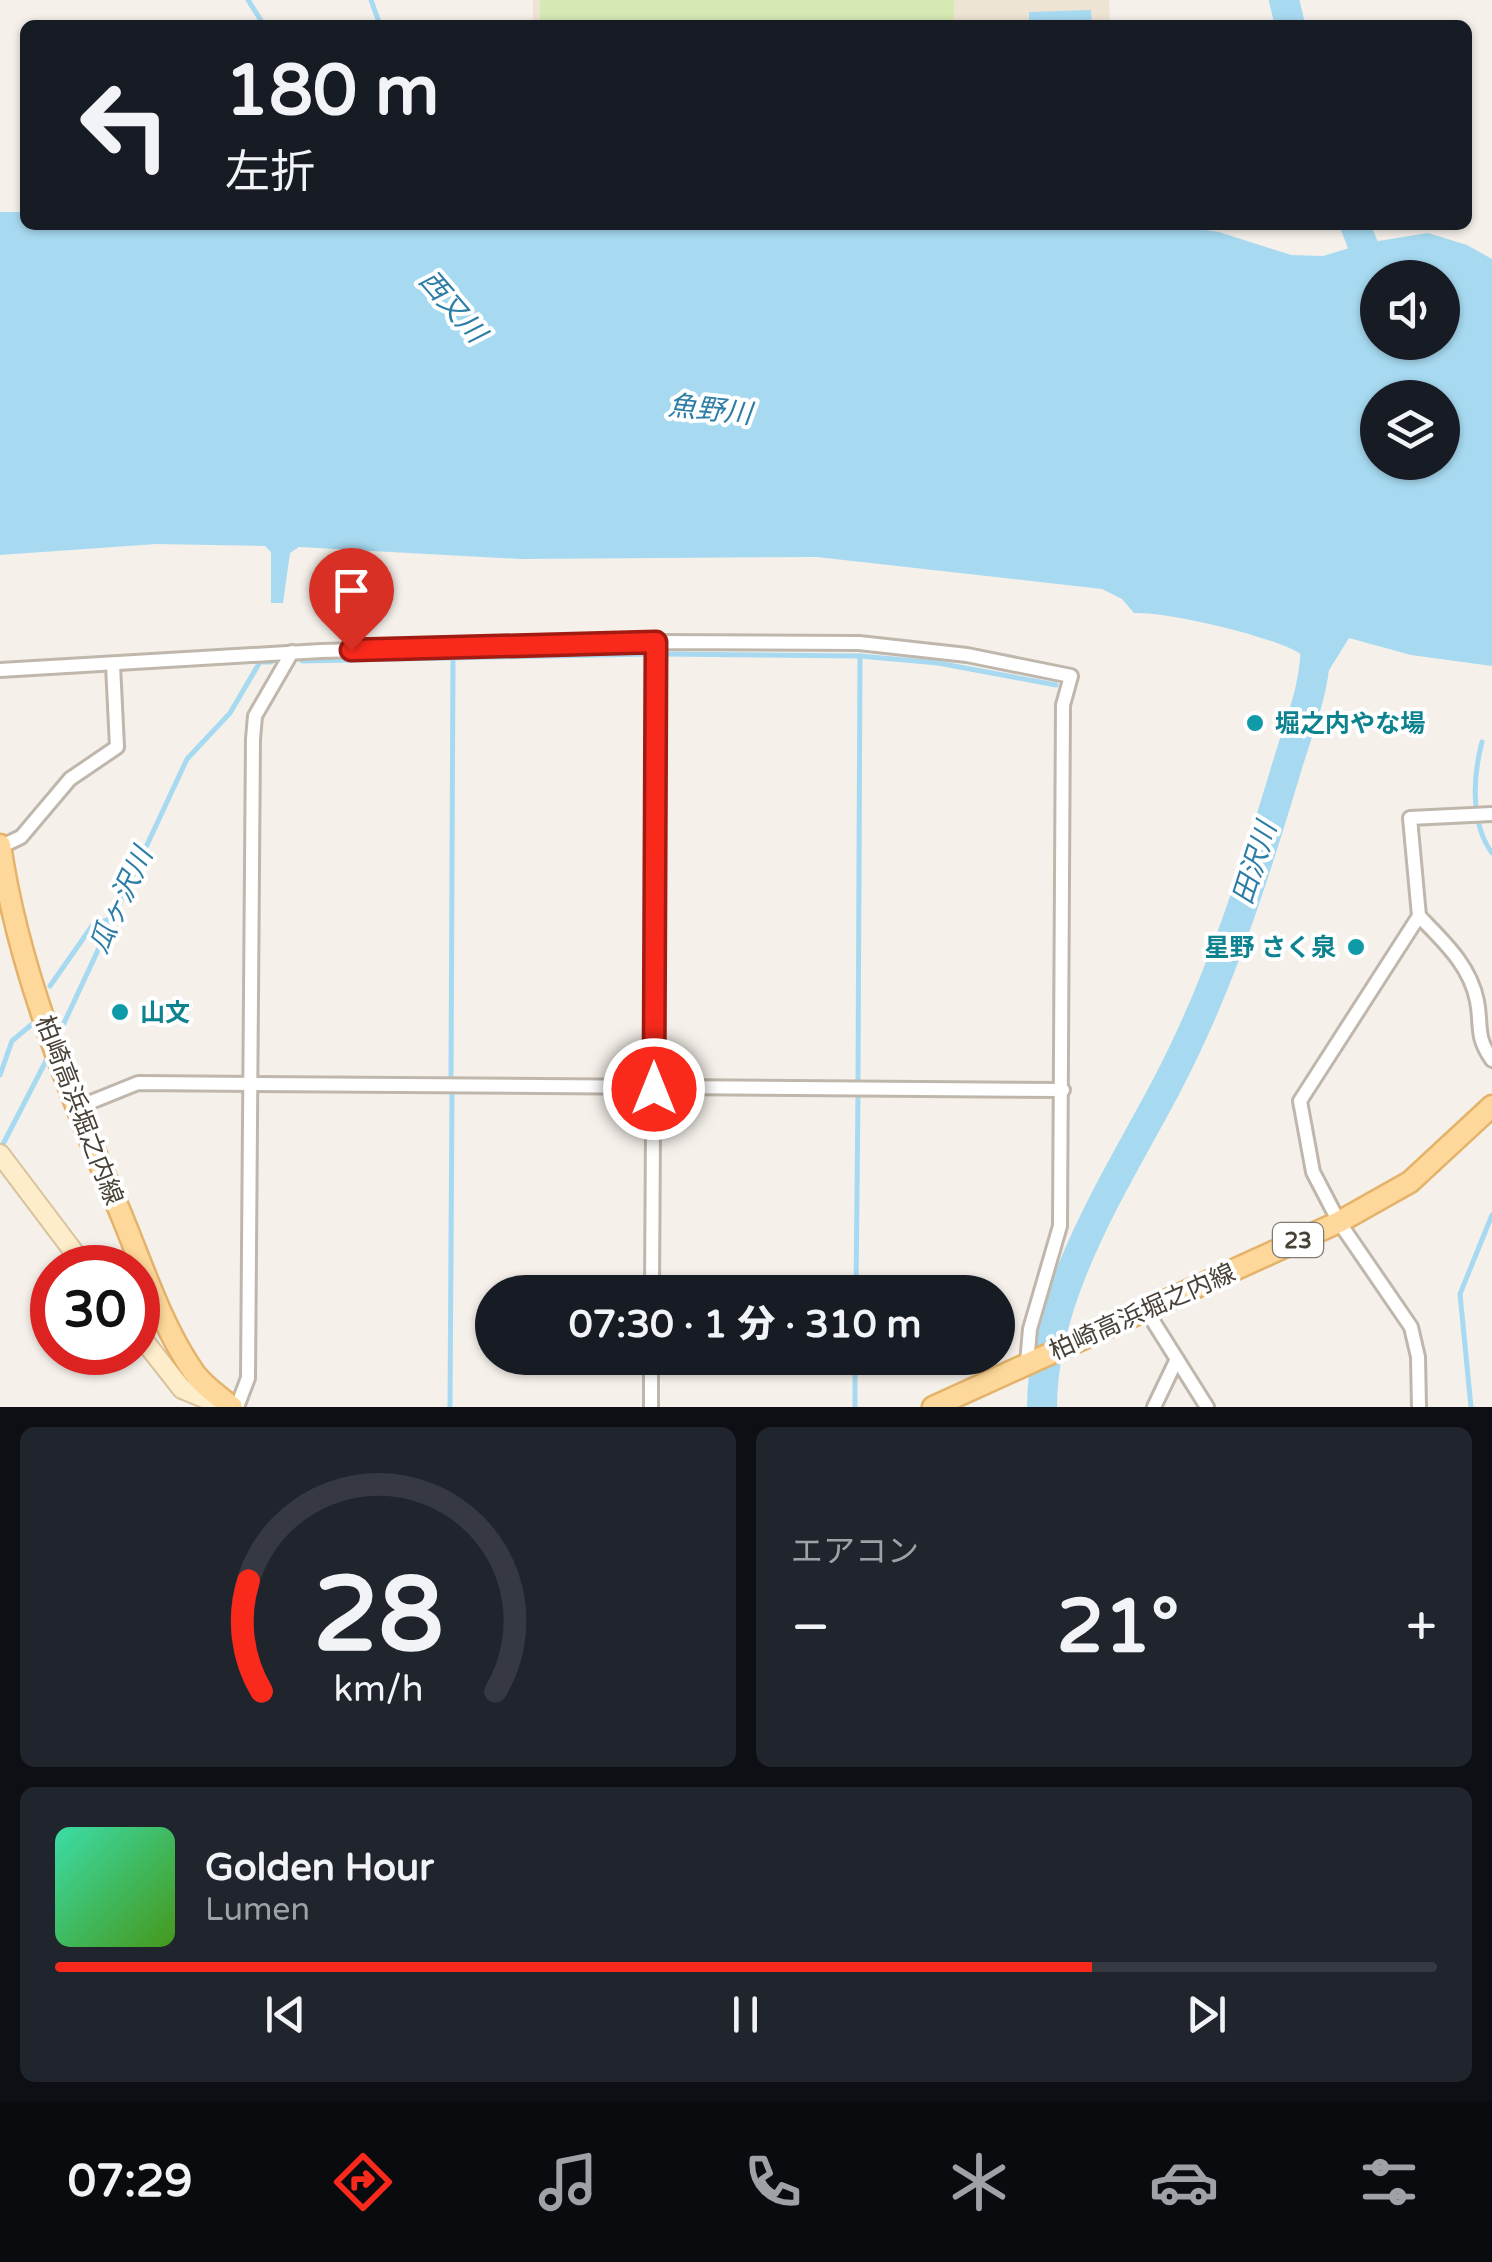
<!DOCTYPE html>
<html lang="ja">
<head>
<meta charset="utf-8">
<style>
  :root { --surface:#171b24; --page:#20242c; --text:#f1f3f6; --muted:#9ea1a6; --line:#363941; --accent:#f9291c }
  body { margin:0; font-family:"Varela Round","Noto Sans JP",sans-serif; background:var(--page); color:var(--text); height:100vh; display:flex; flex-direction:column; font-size:38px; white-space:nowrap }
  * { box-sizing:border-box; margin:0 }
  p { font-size:32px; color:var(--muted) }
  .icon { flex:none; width:55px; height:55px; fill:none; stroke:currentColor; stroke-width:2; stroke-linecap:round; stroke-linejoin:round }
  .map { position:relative; height:1407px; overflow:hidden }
  .details { display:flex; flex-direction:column; gap:20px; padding:20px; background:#0d0f14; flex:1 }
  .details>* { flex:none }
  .hud { position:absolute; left:20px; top:20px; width:1452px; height:210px; border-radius:15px; box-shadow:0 2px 8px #0004; background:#171b24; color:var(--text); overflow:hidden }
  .controls { position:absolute; left:1360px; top:260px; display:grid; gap:20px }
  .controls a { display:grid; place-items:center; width:100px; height:100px; border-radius:50%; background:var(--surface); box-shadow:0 2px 8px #0004; font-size:50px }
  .speed { position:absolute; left:30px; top:1245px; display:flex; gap:20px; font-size:50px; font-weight:700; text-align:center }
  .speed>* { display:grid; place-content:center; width:130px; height:130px; border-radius:50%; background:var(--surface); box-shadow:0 2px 8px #0004; line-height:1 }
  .speed .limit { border:15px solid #d22; background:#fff; color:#111 }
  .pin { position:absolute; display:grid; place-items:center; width:85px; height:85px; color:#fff; margin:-102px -42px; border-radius:50% 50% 50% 0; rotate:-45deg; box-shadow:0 0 10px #0007 }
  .pin .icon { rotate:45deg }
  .me { position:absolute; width:110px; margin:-55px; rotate:0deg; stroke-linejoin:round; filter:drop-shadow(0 0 8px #0008) }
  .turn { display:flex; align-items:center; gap:35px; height:210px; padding:0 40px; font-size:45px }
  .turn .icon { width:130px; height:130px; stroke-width:2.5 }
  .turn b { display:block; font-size:70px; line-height:85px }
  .big { font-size:75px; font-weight:800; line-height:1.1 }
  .details .tile { flex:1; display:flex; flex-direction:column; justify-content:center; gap:15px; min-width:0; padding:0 35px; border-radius:15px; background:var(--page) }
  .details .dial { align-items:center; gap:0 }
  .dial svg { height:260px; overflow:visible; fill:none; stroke:var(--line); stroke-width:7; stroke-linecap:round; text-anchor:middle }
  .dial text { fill:var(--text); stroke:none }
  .song { display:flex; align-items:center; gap:30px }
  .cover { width:120px; height:120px; border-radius:15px; background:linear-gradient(135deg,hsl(160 70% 55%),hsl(100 70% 35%)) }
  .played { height:10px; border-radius:5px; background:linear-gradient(90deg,var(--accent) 75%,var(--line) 75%) }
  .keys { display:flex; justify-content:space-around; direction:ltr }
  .heat { display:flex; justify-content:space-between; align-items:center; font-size:55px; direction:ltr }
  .details .tiles { flex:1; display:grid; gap:20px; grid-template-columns:1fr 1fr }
  .tile:last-child { grid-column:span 2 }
  .trip { position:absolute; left:475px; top:1275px; width:540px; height:100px; border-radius:50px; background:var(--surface); box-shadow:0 2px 8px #0004; font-weight:800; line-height:100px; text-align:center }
  .tabs { display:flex; height:160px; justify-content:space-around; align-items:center; background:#090b0e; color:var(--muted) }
  .tabs .icon { width:70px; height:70px }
  .tabs .on { color:var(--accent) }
  .tabs b { font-size:45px; color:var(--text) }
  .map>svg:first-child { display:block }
</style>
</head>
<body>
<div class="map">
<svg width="1492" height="1407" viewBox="0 0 1492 1407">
  <rect width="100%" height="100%" fill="#f5f0ea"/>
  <!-- education -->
  <polygon fill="#eee4d4" points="533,0 1109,0 1110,25 533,25"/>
  <!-- green -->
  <rect fill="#d6e9b3" x="540" y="0" width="414" height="25"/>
  <!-- water -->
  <g fill="#a7daf1" fill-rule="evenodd">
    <polygon points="1091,10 1092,25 1029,25 1029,12"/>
    <path d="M0,212H25V225H1171L1219,232L1291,255L1323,256L1366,243L1428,233L1467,245L1492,259V666L1411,655L1349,638L1326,675L1309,670L1306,658C1285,638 1165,611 1134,613L1122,599L1102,589L817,557L521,559L299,547L290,553L283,603H271V552L265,546L156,544L0,555ZM1378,278H1442V342H1378ZM1378,398H1442V462H1378Z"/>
  </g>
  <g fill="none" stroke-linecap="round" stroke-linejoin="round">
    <!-- stream -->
    <g stroke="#a7daf1" stroke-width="5">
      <polyline points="248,0 264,25"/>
      <polyline points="371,0 380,25"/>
      <polyline points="661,654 860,656 938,663 1056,685"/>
      <polyline points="302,661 650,654"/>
      <path d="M1482,742C1473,776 1470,823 1492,853"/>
      <polyline points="50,986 92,926 114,917"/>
      <polyline points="58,1036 187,759 230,713 260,662 271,662"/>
      <polyline points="0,1075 12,1041 31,1025"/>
      <polyline points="451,1080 453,656"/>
      <polyline points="858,1081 860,656"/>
      <polyline points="1,1148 49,1055"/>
      <polyline points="856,1292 858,1094"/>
      <polyline points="450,1407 452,1092"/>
      <polyline points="855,1407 855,1358"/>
      <polyline points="1471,1407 1460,1294 1492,1215"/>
    </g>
    <!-- river -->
    <g stroke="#a7daf1" stroke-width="30">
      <polyline points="1284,0 1290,25"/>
      <polyline points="1355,225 1378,283"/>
      <path d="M1042,1407C1042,1293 1116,1182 1167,1085C1219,986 1253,879 1285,773C1300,721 1317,689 1316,634"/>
    </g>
    <defs>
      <g id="street">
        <polyline points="0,670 321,651 656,642 859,643 967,655 1071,676 1063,705 1060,1226 1030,1329 1027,1363"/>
        <polyline points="0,847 21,837 70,779 117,747 113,665"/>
        <path d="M1419,916C1443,941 1470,965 1477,1001C1482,1028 1475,1035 1492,1060"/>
        <polyline points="76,1108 138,1083 1063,1090"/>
        <polyline points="652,1292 656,642"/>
        <polyline points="1146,1310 1207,1407"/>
        <polyline points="237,1407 248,1378 253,739 255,716 292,652"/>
        <polyline points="651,1407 651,1358"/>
        <polyline points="1154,1407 1177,1359"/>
        <polyline points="1419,1407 1418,1357 1411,1327 1339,1222 1313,1172 1300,1101 1419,916 1410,818 1492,814"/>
      </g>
      <g id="secondary">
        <polyline points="0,1154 86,1268"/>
        <polyline points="138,1333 182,1389 226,1407"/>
      </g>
      <g id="primary">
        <path d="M0,845C19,976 72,1098 123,1219C144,1270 162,1326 193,1371C202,1385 219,1396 232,1407"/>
        <polyline points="933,1407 1339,1222 1410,1182 1492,1106"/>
      </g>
    </defs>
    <!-- street casing -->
    <use href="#street" stroke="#c0b7ac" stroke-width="18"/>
    <!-- secondary casing -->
    <use href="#secondary" stroke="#d7c29c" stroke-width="22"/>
    <!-- primary casing -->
    <use href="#primary" stroke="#e4b369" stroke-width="25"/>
    <!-- street -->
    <use href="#street" stroke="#fff" stroke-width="12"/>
    <!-- secondary -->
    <use href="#secondary" stroke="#feedca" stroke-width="18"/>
    <!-- primary -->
    <use href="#primary" stroke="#fed89a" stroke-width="20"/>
  </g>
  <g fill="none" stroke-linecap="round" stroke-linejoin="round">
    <defs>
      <polyline id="route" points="351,650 656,642 654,1089"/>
    </defs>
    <!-- route casing -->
    <use href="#route" stroke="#a21b12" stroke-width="25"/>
    <!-- route -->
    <use href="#route" stroke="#f9291c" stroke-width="18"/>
  </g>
  <!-- markers -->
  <g fill="#0f9aa8" stroke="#fff" stroke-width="4">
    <circle cx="1255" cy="723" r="10"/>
    <circle cx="1356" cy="947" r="10"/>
    <circle cx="120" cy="1012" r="10"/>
  </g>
  <g text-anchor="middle" stroke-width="8" stroke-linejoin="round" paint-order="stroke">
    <!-- shield labels -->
    <rect fill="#fff" stroke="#807a74" stroke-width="2.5" x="1273" y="1223" width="50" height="34" rx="8"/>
    <g font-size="22" font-weight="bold" fill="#494138">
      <text x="1298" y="1248">23</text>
    </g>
    <!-- culture labels -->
    <g font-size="25" font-weight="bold" fill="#0d838f" stroke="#fff" text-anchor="start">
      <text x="1275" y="732">堀之内やな場</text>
      <text x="1336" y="956" text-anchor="end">星野 さく泉</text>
      <text x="140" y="1021">山文</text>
    </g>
    <!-- street labels -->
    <g font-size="25" fill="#494138" stroke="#fff">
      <text transform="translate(80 1110) rotate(69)" y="9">柏崎高浜堀之内線</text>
      <text transform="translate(1142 1311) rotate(-24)" y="9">柏崎高浜堀之内線</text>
    </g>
    <!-- water labels -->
    <g font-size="28" font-style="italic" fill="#2d7ea6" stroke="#fff">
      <text transform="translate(453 306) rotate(49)" y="10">西又川</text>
      <text transform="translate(710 409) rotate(6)" y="10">魚野川</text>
      <text transform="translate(1254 863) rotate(-72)" y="10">田沢川</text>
      <text transform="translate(120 900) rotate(-65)" y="10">瓜ヶ沢川</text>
    </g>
  </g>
</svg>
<div class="controls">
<a><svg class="icon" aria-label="sound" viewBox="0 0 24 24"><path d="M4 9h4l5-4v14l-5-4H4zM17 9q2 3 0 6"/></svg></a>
<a><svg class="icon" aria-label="layers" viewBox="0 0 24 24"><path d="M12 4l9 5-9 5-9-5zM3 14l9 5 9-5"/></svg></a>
</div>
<div class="speed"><div class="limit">30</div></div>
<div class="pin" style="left:351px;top:650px;background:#d93025"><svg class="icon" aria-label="arrive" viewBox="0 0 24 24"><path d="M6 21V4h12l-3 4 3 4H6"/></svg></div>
<svg class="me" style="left:654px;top:1089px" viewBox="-20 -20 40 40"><circle r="17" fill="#f9291c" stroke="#fff" stroke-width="3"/><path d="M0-11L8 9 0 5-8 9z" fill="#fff"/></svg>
<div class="trip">07:30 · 1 分 · 310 m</div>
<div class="hud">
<div class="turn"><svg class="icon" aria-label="left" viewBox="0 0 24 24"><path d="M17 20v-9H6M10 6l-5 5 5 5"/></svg><div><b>180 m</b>左折</div></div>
</div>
</div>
<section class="details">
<div class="tiles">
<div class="tile dial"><svg viewBox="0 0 100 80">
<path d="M14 69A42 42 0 1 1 86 69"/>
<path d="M14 69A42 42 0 0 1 10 35" stroke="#f9291c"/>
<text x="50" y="56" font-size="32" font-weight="700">28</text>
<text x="50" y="72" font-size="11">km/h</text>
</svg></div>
<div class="tile"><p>エアコン</p>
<div class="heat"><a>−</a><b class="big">21°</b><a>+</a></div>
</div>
<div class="tile">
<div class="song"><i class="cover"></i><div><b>Golden Hour</b><p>Lumen</p></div></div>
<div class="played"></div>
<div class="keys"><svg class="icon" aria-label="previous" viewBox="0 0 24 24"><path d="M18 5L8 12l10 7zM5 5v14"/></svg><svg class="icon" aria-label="pause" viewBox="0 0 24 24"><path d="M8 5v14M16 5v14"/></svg><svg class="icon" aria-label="next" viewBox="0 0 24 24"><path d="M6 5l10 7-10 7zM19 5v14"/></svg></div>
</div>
</div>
</section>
<nav class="tabs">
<b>07:29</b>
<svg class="icon on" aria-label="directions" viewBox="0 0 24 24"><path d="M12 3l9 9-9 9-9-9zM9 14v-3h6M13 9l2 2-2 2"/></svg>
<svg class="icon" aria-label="music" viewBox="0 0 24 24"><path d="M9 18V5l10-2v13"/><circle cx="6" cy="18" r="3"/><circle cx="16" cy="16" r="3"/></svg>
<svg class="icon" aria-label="phone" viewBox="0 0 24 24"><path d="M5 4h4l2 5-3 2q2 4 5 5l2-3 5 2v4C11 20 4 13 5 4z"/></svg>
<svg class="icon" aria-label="climate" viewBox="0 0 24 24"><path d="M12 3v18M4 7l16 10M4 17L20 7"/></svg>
<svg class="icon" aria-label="car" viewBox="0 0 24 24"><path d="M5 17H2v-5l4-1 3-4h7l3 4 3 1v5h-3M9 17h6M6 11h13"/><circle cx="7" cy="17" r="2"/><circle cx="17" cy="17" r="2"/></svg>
<svg class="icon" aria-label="filters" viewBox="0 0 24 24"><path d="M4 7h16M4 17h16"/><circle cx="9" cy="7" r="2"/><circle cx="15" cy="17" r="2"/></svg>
</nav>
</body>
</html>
